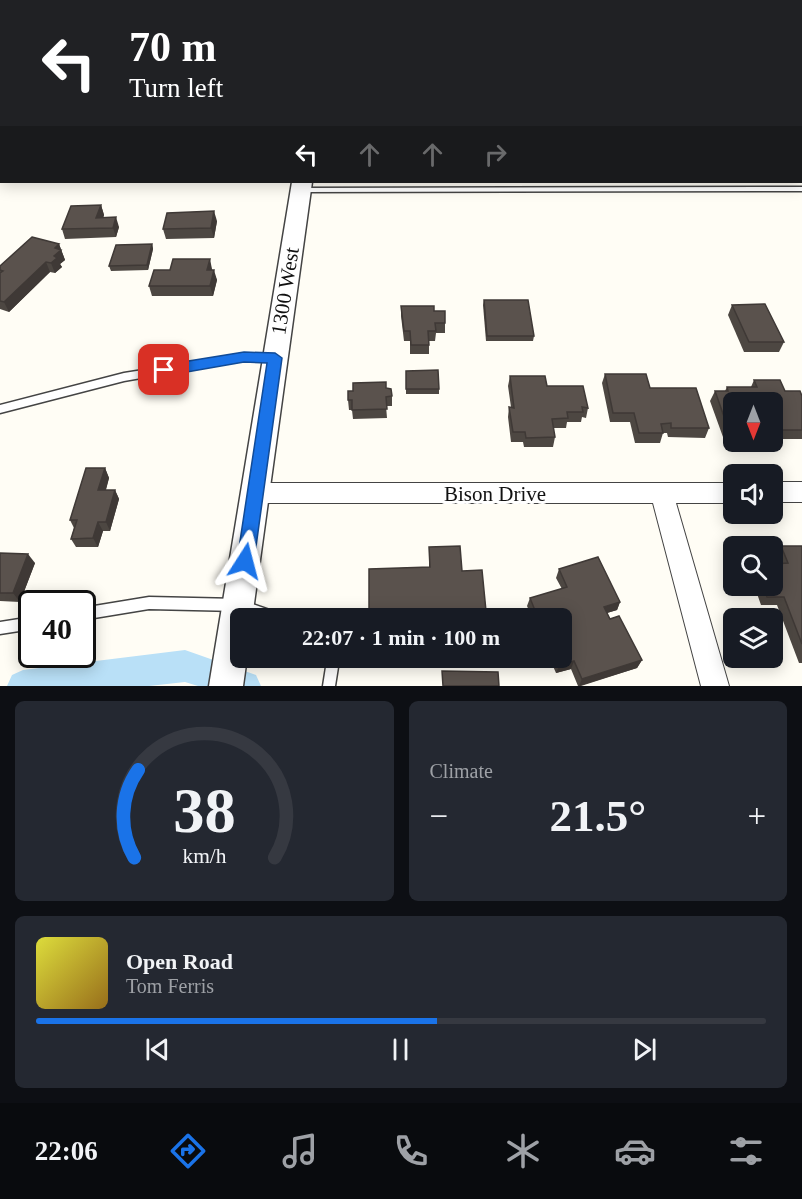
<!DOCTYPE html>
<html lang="en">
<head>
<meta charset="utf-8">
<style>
  :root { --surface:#171b24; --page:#242831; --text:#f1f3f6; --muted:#9ea1a6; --line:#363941; --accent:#1a73e8 }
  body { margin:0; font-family:"Times New Roman",serif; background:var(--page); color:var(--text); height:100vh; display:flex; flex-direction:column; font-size:22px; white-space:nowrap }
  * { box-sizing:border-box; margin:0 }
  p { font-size:20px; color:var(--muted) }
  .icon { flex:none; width:33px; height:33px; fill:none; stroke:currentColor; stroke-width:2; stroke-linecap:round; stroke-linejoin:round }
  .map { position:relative; height:686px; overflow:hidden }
  .panel { display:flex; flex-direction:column; gap:15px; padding:15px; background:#0d0f14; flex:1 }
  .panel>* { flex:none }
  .top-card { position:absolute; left:0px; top:0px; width:802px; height:183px; box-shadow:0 3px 15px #0003; background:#202124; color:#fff; overflow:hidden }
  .needle { width:39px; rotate:180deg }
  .fabs { position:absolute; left:723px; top:392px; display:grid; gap:12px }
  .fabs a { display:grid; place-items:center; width:60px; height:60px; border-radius:9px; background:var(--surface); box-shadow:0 3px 15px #0003; font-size:30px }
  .speed { position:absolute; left:18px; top:590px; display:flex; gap:12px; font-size:30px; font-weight:700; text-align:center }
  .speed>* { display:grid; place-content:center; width:78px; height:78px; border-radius:50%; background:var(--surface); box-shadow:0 3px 15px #0003; line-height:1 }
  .speed .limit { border:3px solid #111; border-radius:9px; background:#fff; color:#111 }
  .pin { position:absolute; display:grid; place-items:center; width:51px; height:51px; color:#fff; margin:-26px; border-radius:12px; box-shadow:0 3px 9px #0006 }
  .me { position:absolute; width:66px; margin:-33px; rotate:9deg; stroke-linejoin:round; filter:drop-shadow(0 0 4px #0008) }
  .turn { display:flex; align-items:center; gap:21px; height:126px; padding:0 30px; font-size:27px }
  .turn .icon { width:78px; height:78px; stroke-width:2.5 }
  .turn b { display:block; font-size:42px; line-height:51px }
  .lanes { display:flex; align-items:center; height:57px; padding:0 30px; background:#0003; justify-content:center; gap:30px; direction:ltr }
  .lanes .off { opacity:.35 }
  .big { font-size:45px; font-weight:700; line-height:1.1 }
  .panel .tile { flex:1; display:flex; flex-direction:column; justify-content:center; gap:9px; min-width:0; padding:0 21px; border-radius:9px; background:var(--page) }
  .panel .dial { align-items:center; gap:0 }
  .dial svg { height:156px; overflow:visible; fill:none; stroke:var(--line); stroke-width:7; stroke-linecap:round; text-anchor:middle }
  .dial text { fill:var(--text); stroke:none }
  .song { display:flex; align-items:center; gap:18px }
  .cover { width:72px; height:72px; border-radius:9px; background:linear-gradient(135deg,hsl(60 70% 55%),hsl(40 70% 35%)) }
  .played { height:6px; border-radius:3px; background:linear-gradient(90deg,var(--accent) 55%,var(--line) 55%) }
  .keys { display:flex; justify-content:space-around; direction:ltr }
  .heat { display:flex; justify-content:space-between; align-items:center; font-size:33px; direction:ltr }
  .panel .tiles { flex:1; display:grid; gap:15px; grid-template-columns:1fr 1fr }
  .tile:last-child { grid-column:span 2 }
  .trip { position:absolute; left:230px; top:608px; width:342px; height:60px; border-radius:9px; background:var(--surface); box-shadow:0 3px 15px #0003; font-weight:700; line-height:60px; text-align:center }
  .menu { display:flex; height:96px; justify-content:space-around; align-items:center; background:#090b0e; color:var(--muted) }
  .menu .icon { width:42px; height:42px }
  .menu .current { color:var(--accent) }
  .menu b { font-size:27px; color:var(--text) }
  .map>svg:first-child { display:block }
</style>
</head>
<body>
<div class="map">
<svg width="802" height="686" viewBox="0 0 802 686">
  <rect width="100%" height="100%" fill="#fffdf5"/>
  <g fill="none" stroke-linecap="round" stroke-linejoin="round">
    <!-- canal -->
    <g fill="#b9e0f7" fill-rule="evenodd">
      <polygon points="413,0 431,0 412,2"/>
      <polygon points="0,128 2,128 0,139"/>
      <polygon points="185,650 256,675 261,686 198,686 185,682 149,686 7,686 12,675 23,670"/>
    </g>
    <defs>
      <g id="service">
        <polygon points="379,0 388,0 386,2 376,2"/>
        <rect x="0" y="118" width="2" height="4"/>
        <polygon points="802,187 802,191 301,192 297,190 301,188"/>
        <polygon points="244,354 275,355 278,356 280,358 278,360 275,361 244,360 124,381 0,413 0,405 124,373"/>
        <polygon points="149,597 238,599 281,614 283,618 260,618 238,611 149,609 82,620 82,608"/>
        <polygon points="32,617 32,629 0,634 0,622"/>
        <polygon points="322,657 334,657 338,667 335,686 323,686 326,667"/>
      </g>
      <g id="minor">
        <polygon points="266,0 282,0 264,2"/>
        <polygon points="747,0 759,0 760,2 748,2"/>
        <polygon points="0,82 2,82 0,91"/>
        <rect x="772" y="482" width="30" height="20"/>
        <polygon points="256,483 734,483 734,503 676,503 729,686 701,686 653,503 256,503 248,500 245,493 248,486"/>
      </g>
      <g id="tertiary">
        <polygon points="484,0 500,0 483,2"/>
        <polygon points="292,182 312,182 252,618 240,618 240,657 247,657 243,686 209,686"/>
      </g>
    </defs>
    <!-- service casing -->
    <use href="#service" stroke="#444" stroke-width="3"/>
    <!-- minor casing -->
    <use href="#minor" stroke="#444" stroke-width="2"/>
    <!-- tertiary casing -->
    <use href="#tertiary" stroke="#444" stroke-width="3"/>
    <!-- service -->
    <use href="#service" fill="#fff" fill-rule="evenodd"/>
    <!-- minor -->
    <use href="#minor" fill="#fff" fill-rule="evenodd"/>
    <!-- tertiary -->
    <use href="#tertiary" fill="#fff" fill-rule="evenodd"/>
  </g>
  <!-- wall -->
  <g fill="#4d4742">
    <polygon points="794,0 802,0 802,16 801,15 801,2 795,2"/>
    <polygon points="101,205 104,215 103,218 119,227 116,237 65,239 62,229"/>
    <polygon points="217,221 214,238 166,239 163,229"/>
    <polygon points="59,244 65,260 60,264 62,267 55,273 50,272 9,312 0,309 0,266"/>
    <polygon points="152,244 153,249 148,270 111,271 109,266"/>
    <polygon points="212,269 217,280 213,296 152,296 149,286"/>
    <polygon points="484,300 534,336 533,341 486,341 483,305"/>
    <polygon points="732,305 784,342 779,352 744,352 728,315"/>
    <polygon points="401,306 434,311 445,323 445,333 436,333 435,341 429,341 429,354 410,354 410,341 404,341 401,316"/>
    <polygon points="406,371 439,389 439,394 406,394"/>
    <polygon points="605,374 650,388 709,428 705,438 668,437 667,433 663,433 660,443 635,443 630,422 610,422 602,383"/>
    <polygon points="510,376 547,386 588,408 586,418 582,417 581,422 567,422 566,428 553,428 555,437 553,447 524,447 523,442 511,442 508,417 509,407 511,407 508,386"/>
    <polygon points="754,380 785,391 802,396 802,439 772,439 772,402 734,402 734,437 723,437 710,401 715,391 725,391 727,387 751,387"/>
    <polygon points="392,396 392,406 386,406 387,418 353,419 352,410 349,410 348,400"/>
    <polygon points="105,468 109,478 106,490 115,490 119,499 110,531 103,531 98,547 76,547 71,539 74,528 70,520"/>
    <polygon points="781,546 802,546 802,663 799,663 777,605 761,605 754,585 772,585 778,564 775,555"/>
    <polygon points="429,547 462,571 486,611 485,618 370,618 369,569 429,567"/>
    <polygon points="0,553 35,563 20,602 0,601"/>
    <polygon points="559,569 620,602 617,610 607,613 610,619 642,660 637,668 581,686 578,686 571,669 556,673 549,657 561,657 561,618 532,618 527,606 530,598 562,589 556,578"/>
  </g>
  <!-- shaded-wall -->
  <g fill="#3f3936">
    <polygon points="145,0 153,0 154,2 143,2"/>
    <polygon points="101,205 104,215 100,228 96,218"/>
    <polygon points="214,211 217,221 214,238 211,228"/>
    <polygon points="116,217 119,227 116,237 113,228"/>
    <polygon points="59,244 65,260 60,264 62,267 55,273 51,263 54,256 55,248"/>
    <polygon points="152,244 153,249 148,270 147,265"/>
    <polygon points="210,259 212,269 209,280 207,270"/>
    <polygon points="46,262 50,272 9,312 4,302"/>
    <polygon points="214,270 217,280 213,296 210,286"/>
    <polygon points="105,468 109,478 103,499 98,490"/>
    <polygon points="115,490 119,499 110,531 106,522"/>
    <polygon points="98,522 103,531 98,547 93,538"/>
    <polygon points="28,554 35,563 20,602 13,593"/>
    <polygon points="620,602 617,610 600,615 604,607"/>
    <polygon points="642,660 637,668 579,686 582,679"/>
    <polygon points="574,661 571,669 556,673 559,666"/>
  </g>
  <!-- building -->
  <g fill="#5a524d" stroke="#3f3936" stroke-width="1.5">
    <polygon points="113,0 145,0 143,2 111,2"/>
    <rect x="544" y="0" width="50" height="2"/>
    <polygon points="657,0 715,0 716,2 658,2"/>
    <polygon points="101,205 96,218 116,217 113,228 62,229 71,206"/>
    <polygon points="214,211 211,228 163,229 167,213"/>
    <polygon points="32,237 59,244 55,248 61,250 54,256 57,258 51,263 46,262 4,302 0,301 0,273 3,271 0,270 0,266"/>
    <polygon points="152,244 147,265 109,266 116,245"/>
    <polygon points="173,259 210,259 207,270 214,270 210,286 149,286 154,270 170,270"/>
    <polygon points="484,300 528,300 534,336 487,336"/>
    <polygon points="765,304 784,342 749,342 732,305"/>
    <polygon points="401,306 434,306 434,311 445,311 445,323 435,323 436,331 428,331 429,345 411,345 410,331 404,331"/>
    <polygon points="438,370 439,389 406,389 406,371"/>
    <polygon points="605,374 646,374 650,388 696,388 709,428 671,428 671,423 661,424 663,433 639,433 634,413 613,413"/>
    <polygon points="510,376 545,376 547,386 583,386 588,408 582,407 583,412 567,412 568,418 552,419 555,437 526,438 525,432 513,432 509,407 514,408"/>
    <polygon points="754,380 780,380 785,391 800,391 802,396 802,430 774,430 772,425 772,402 734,402 734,428 728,428 715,391 728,391 727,387 757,387"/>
    <polygon points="386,382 386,388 391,389 392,396 386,397 387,409 352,410 352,400 348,400 348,391 353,391 353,383"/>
    <polygon points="86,468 105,468 98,490 115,490 106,522 98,522 93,538 71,539 77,520 70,520"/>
    <polygon points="460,546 462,571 482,570 486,611 442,612 442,618 400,618 400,613 369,614 369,569 430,567 429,547"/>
    <polygon points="781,546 802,546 802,644 784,597 767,597 763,585 772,585 772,564 788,563"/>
    <polygon points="0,553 28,554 13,593 0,593"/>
    <polygon points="598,557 620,602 604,607 610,619 619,616 642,660 582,679 574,661 559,666 555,657 561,657 561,618 538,618 530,598 567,587 559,569"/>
    <polygon points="442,671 498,672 499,686 443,686"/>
  </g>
  <!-- route -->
  <polygon fill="#1a73e8" stroke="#114b97" stroke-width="1.5" points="244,352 275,353 282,358 254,561 251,567 245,569 239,567 237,561 267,363 244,362 164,376 157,370 164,365"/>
  <g text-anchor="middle" stroke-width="6" stroke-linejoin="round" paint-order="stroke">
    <!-- street labels -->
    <g font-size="21" fill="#111" stroke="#fff">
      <text transform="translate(285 291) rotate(-81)" y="7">1300 West</text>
      <text x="495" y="501">Bison Drive</text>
    </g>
  </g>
</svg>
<div class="fabs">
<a><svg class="needle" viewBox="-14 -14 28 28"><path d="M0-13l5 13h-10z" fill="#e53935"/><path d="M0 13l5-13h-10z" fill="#9ea1a6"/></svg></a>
<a><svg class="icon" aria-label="sound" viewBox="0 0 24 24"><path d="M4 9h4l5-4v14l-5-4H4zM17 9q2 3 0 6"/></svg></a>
<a><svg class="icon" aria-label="search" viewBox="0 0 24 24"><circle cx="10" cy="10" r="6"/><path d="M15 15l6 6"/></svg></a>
<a><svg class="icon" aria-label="layers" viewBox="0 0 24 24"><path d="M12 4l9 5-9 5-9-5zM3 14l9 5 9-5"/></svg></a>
</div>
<div class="speed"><div class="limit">40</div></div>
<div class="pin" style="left:164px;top:370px;background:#d93025"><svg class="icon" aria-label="arrive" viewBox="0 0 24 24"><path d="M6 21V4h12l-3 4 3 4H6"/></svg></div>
<svg class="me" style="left:245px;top:561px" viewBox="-20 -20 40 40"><path d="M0-17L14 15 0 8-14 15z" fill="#1a73e8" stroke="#fff" stroke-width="4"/></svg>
<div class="trip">22:07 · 1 min · 100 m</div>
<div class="top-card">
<div class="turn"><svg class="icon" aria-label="left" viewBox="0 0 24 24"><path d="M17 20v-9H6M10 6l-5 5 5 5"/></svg><div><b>70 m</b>Turn left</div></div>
<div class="lanes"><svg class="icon" aria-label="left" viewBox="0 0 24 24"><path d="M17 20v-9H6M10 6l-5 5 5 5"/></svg><svg class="icon off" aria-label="ahead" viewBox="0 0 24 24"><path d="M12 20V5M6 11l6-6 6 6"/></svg><svg class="icon off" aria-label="ahead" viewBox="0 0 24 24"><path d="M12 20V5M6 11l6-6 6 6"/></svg><svg class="icon off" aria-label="right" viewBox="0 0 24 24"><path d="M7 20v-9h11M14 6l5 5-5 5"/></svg></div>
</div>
</div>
<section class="panel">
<div class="tiles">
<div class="tile dial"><svg viewBox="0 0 100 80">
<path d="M14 69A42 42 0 1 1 86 69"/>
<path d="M14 69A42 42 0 0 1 16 24" stroke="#1a73e8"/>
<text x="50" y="56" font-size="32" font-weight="700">38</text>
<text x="50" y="72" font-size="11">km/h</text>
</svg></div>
<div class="tile"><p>Climate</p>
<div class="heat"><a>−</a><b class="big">21.5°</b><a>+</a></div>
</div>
<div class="tile">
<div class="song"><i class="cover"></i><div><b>Open Road</b><p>Tom Ferris</p></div></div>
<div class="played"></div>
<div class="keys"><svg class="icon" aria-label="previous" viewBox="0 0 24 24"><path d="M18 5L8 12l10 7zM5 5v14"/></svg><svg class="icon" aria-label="pause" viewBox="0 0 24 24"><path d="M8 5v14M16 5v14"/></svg><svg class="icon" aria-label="next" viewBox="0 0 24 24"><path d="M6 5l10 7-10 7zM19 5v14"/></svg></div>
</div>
</div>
</section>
<nav class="menu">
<b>22:06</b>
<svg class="icon current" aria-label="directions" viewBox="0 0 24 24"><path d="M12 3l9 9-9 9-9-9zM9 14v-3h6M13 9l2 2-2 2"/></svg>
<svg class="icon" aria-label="music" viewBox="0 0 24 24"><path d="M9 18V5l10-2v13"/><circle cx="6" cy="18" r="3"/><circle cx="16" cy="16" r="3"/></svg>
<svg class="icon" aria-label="phone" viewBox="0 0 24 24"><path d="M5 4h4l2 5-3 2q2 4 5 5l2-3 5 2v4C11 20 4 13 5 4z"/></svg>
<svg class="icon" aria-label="climate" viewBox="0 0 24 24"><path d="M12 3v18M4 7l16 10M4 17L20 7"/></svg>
<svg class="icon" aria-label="car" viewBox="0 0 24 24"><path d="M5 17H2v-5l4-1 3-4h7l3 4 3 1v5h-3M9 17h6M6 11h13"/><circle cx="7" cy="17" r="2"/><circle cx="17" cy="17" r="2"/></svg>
<svg class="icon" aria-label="filters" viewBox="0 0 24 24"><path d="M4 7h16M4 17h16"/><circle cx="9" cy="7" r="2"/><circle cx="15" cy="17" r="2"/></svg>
</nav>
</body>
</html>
